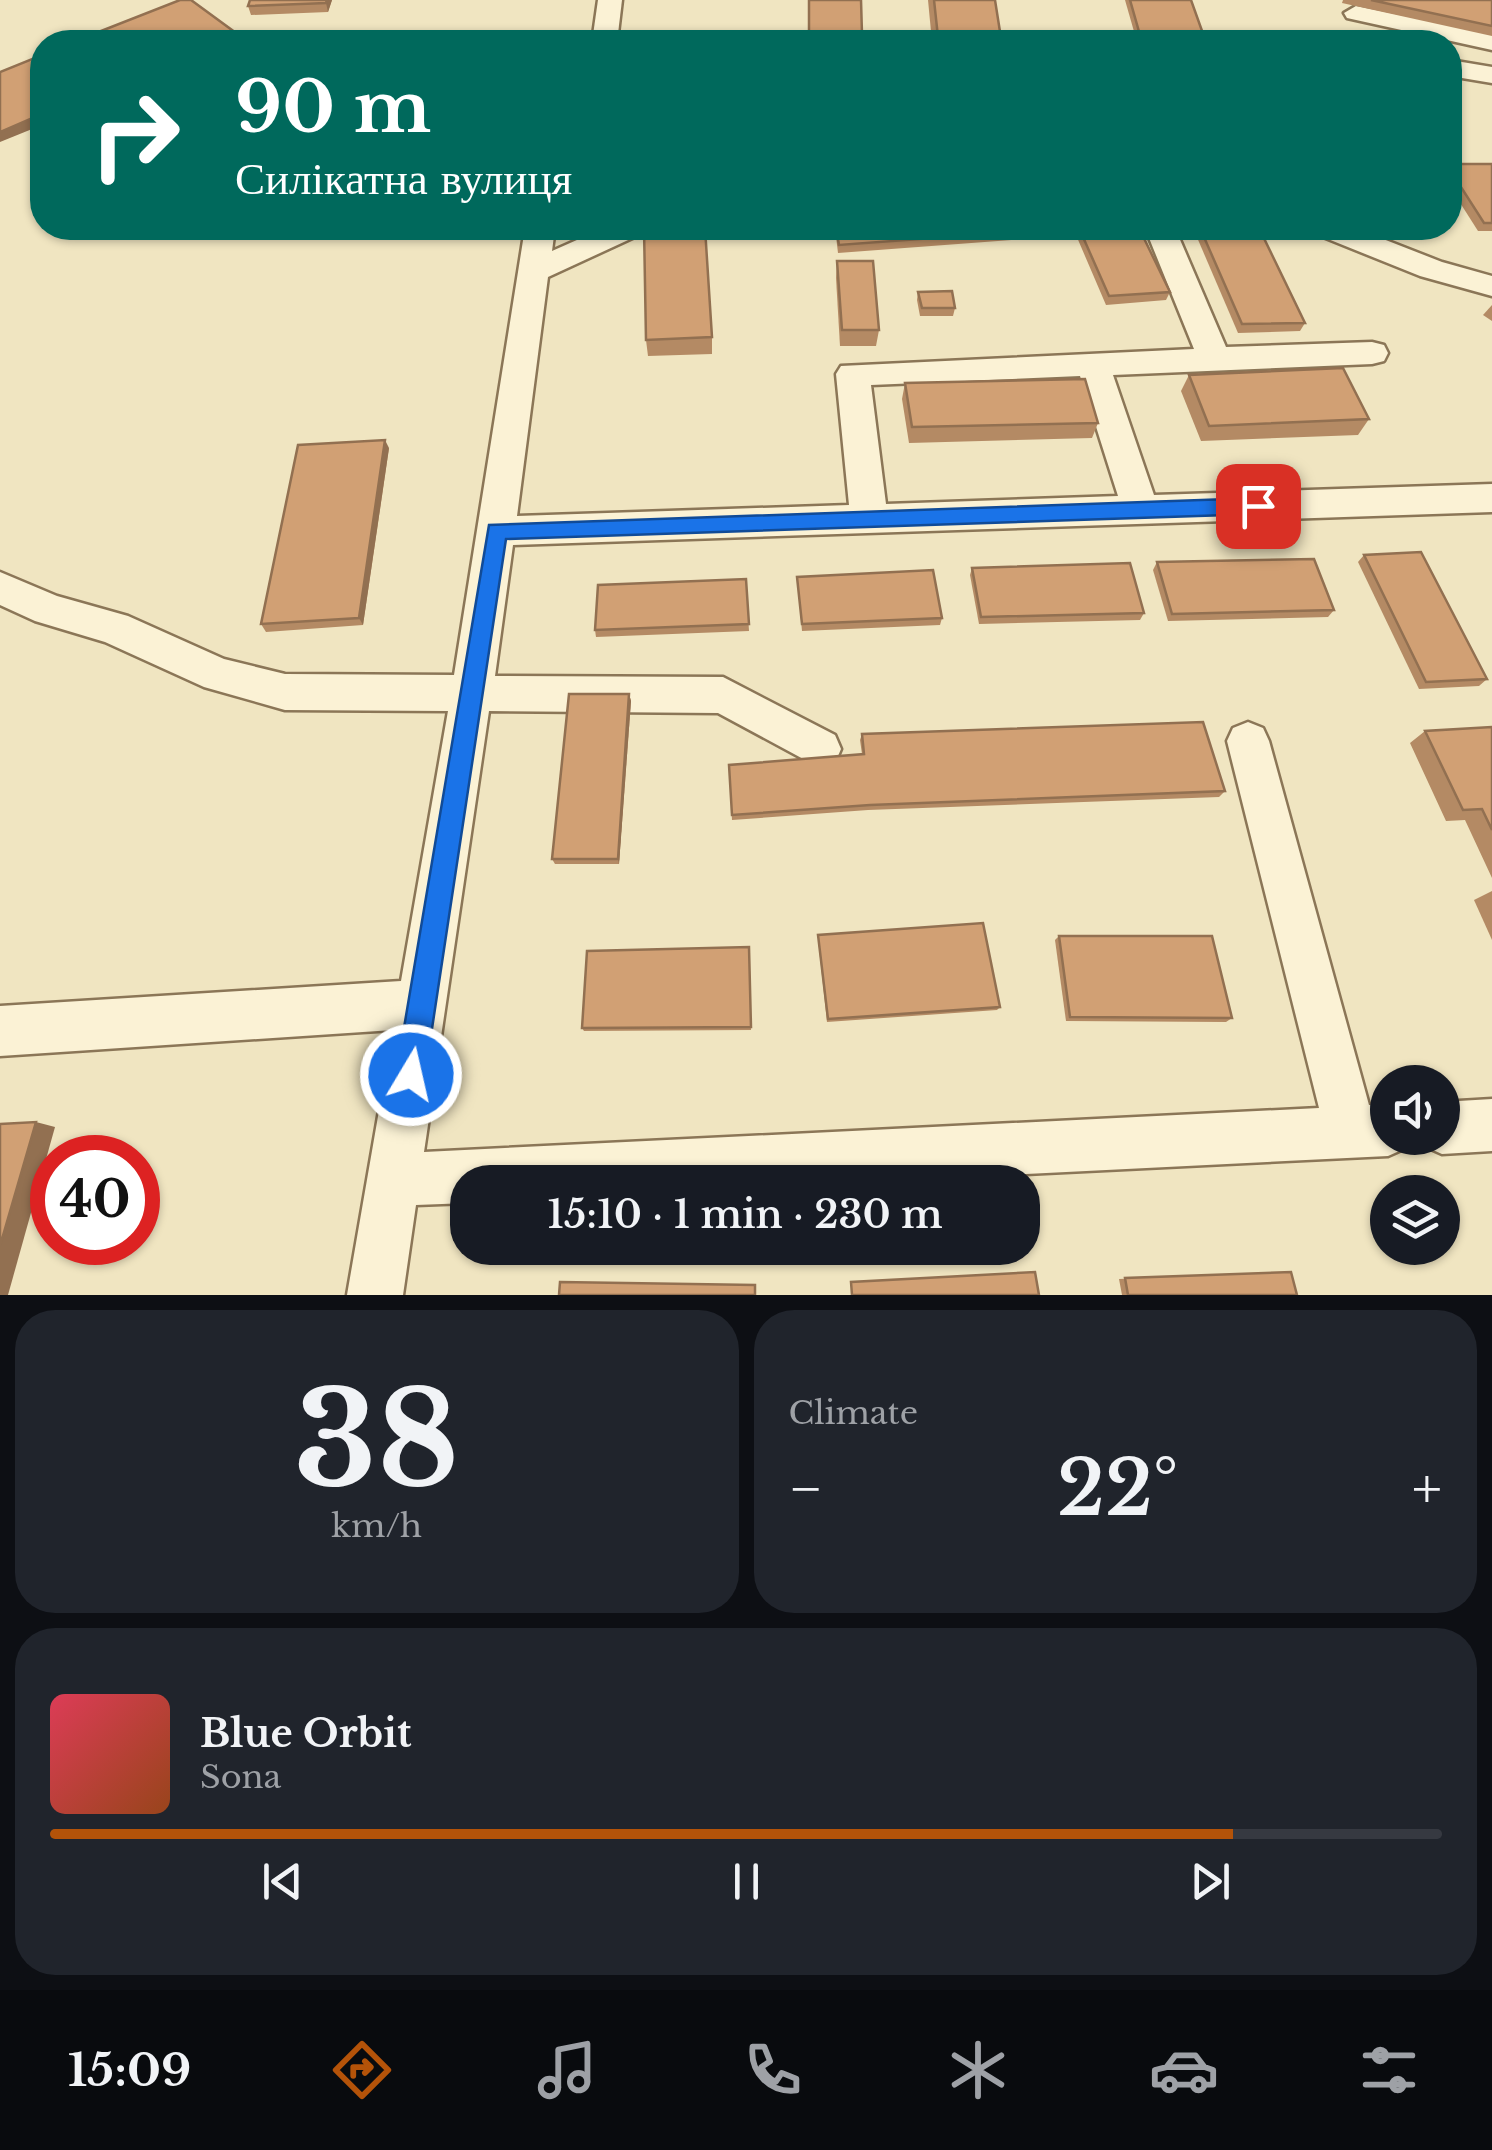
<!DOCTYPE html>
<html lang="en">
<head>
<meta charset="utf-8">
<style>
  :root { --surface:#171b24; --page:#20242c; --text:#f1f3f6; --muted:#9ea1a6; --line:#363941; --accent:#b45309 }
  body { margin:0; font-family:"Libre Baskerville",serif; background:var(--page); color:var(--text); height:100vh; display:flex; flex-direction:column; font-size:38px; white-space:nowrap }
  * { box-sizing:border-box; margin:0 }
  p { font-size:32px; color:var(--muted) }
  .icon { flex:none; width:55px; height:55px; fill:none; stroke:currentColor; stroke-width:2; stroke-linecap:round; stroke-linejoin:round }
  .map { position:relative; height:1295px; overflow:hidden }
  .side { display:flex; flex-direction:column; gap:15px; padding:15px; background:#0d0f14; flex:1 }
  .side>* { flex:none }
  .hud { position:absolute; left:30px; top:30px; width:1432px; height:210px; border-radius:40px; box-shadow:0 2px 8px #0004; background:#00695c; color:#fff; overflow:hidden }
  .controls { position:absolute; left:1370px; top:1065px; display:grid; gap:20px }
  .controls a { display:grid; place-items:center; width:90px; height:90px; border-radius:50%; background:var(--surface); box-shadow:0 2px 8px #0004; font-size:50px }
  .speed { position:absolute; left:30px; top:1135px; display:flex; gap:20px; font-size:50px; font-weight:700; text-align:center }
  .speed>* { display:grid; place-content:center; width:130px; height:130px; border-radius:50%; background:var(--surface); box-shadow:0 2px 8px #0004; line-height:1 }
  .speed .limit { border:15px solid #d22; background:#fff; color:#111 }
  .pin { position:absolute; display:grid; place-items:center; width:85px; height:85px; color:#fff; margin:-42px; border-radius:20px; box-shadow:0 5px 15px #0006 }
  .me { position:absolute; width:110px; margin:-55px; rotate:9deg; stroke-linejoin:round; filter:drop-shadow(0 0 8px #0008) }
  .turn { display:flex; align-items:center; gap:35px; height:210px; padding:0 40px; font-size:45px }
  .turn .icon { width:130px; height:130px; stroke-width:2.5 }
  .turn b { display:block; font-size:70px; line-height:85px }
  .big { font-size:75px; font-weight:600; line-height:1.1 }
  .side .card { flex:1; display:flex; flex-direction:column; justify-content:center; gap:15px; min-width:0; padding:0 35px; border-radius:40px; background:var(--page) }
  .side .dial { align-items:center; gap:0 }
  .dial b { font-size:130px; line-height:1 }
  .song { display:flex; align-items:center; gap:30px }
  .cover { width:120px; height:120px; border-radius:15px; background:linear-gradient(135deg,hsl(350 70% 55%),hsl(20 70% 35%)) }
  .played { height:10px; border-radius:5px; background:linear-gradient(90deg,var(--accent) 85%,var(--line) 85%) }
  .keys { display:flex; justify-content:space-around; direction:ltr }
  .heat { display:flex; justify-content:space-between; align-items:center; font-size:55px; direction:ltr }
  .side .tiles { flex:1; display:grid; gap:15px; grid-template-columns:1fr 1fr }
  .card:last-child { grid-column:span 2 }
  .trip { position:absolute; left:450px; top:1165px; width:590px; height:100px; border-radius:40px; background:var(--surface); box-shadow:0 2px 8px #0004; font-weight:600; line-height:100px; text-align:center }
  .menu { display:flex; height:160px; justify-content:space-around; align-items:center; background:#090b0e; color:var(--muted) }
  .menu .icon { width:70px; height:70px }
  .menu .on { color:var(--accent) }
  .menu b { font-size:45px; color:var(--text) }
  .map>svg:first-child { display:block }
</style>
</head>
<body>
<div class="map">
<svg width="1492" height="1295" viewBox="0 0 1492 1295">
  <rect width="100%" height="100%" fill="#f0e5c1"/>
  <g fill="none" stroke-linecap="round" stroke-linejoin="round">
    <defs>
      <g id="minor">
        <polygon points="598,0 622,0 617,42 592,42"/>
        <polygon points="1356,6 1492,34 1492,50 1347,18 1344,13"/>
        <polygon points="1450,60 1492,67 1492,83 1450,76"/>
        <path d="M525,228H555L552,251L604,228H643L639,235L548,277L517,516L849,505L836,374L841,366L1194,349L1145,228H1175L1226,347L1372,342L1384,345L1388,353L1384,361L1372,364L1113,375L1154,495L1492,484V512L513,545L495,676L723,677L835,735L841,749L835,763L820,768L718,713L489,711L424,1152L1319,1108L1227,741L1233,728L1248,722L1263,728L1269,741L1369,1105L1388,1104V1138H1411L1406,1148L1388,1156L865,1182H468V1203L416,1205L403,1295H347L393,1030L0,1056V1006L401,981L448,711L285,710L204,687L105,642L35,621L0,605V572L57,596L128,616L224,659L285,674L454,675ZM1080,376L1118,496L886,504L871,385Z"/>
        <polygon points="1314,228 1355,228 1442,262 1492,276 1492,296 1420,276 1318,235"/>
        <polygon points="1492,1099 1492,1151 1442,1154 1424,1146 1420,1138 1442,1138 1442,1102"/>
      </g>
    </defs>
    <!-- minor casing -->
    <use href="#minor" stroke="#8b7657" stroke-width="5"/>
    <!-- minor -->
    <use href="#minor" fill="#fbf2d5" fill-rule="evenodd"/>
  </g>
  <!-- wall -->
  <g fill="#b48a64">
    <polygon points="332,0 328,12 251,15 248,6"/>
    <polygon points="808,0 862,34 861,42 808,42"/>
    <polygon points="928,0 995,0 1001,38 1000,42 932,42"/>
    <polygon points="1125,0 1191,0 1206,42 1137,42"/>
    <polygon points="1343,0 1492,0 1492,36 1342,3"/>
    <polygon points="1450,164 1492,164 1492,231 1478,231 1450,187"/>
    <polygon points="835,228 1139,228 1170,292 1166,300 1106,305 1076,235 838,253"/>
    <polygon points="1193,228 1259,228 1305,323 1300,331 1238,333"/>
    <polygon points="837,261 879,330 876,346 840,346 836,278"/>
    <polygon points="918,292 955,308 953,316 920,316 917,300"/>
    <polygon points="1492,305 1492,321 1483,315"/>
    <polygon points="712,337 712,354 648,356 646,340"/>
    <polygon points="1189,375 1369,419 1358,435 1201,441 1181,391"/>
    <polygon points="905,383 1098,423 1092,438 909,443 902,399"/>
    <polygon points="389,448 363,625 266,632 261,624"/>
    <polygon points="1364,555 1487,679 1479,686 1419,689 1358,562"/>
    <polygon points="1157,562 1334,610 1328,617 1168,621 1153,570"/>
    <polygon points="972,568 1144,613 1140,620 979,624 970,575"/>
    <polygon points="797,577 942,618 940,625 802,631"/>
    <polygon points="746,579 749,631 596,637 595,630"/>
    <polygon points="629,694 631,701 619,864 555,864 552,859"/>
    <polygon points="1492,727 1492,878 1465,820 1446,821 1410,743 1425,731"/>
    <polygon points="862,734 1225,791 1219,797 868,810 732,820 729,765 862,754 860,740"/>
    <polygon points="1492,891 1492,940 1474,900"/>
    <polygon points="818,935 1000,1007 997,1010 827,1022 818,939"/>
    <polygon points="1059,936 1232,1018 1226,1022 1066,1021 1055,940"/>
    <polygon points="749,947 751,1030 584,1031 582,1028"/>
    <polygon points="1283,1272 1297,1295 1122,1295 1119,1279"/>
  </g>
  <!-- shaded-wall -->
  <g fill="#927051">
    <polygon points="327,0 332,0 328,12 326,3"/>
    <polygon points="236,33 239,41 236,42 213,42"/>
    <polygon points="42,114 42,125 0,142 0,132"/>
    <polygon points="385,440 389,448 363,625 359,618"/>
    <polygon points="629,694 631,701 619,864 618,859"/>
    <polygon points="36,1122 55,1127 8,1295 0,1295 0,1246"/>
  </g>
  <!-- building -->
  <g fill="#d1a074" stroke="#927051" stroke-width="2.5">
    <polygon points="180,0 191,0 236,33 213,42 73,42"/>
    <polygon points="250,0 327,0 326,3 248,6"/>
    <polygon points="809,0 861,0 862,34 809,33"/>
    <polygon points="934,0 995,0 1001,38 938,37"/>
    <polygon points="1130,0 1191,0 1206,42 1142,42"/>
    <polygon points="1371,0 1492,0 1492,26"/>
    <polygon points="42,55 42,114 0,132 0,72"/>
    <polygon points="1450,164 1492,164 1492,223 1484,223 1450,170"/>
    <polygon points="644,228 705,228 712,337 646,340"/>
    <polygon points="836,228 1067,228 839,245"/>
    <polygon points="1079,228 1139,228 1170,292 1109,296"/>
    <polygon points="1200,228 1259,228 1305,323 1242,324"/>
    <polygon points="837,261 873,261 879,330 842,330"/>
    <polygon points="952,291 955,308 922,308 918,292"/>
    <polygon points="1343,368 1369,419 1209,426 1189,375"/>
    <polygon points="1085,379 1098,423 912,427 905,383"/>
    <polygon points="385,440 359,618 261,624 298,445"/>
    <polygon points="1421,552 1487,679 1426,682 1364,555"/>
    <polygon points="1314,559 1334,610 1172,614 1157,562"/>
    <polygon points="1130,563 1144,613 981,617 972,568"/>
    <polygon points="933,570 942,618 802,624 797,577"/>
    <polygon points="746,579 749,624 595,630 598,585"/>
    <polygon points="569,694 629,694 618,859 552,859"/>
    <polygon points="1203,722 1225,791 870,805 732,815 729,765 864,754 862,734"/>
    <polygon points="1492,727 1492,830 1482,809 1463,810 1425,731"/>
    <polygon points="983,923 1000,1007 828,1019 818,935"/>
    <polygon points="1059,936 1212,936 1232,1018 1070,1017"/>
    <polygon points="749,947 751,1027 582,1028 587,951"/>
    <polygon points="36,1122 0,1246 0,1124"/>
    <polygon points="1035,1272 1039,1295 852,1295 851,1282"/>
    <polygon points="1291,1272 1297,1295 1128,1295 1125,1278"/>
    <polygon points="560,1282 755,1285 755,1295 559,1295"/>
  </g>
  <!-- route -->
  <polygon fill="#1a73e8" stroke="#114b97" stroke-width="2.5" points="1258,498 1268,506 1258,514 506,539 425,1075 421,1085 411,1089 401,1085 396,1075 489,525"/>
</svg>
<div class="controls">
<a><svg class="icon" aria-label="sound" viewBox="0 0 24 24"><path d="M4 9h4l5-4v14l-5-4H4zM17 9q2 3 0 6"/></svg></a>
<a><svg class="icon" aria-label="layers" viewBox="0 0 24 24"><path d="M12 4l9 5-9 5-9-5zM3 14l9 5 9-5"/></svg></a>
</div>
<div class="speed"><div class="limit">40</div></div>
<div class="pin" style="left:1258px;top:506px;background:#d93025"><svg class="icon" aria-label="arrive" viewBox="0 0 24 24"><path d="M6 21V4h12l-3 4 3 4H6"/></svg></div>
<svg class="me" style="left:411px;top:1075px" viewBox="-20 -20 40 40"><circle r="17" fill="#1a73e8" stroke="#fff" stroke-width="3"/><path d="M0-11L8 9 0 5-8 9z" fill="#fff"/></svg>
<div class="trip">15:10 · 1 min · 230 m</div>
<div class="hud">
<div class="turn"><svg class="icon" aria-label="right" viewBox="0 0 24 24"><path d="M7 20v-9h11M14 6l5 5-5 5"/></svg><div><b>90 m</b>Силікатна вулиця</div></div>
</div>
</div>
<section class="side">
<div class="tiles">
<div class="card dial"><b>38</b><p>km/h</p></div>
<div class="card"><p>Climate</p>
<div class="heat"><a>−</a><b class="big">22°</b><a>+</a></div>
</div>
<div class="card">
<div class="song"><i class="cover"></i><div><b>Blue Orbit</b><p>Sona</p></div></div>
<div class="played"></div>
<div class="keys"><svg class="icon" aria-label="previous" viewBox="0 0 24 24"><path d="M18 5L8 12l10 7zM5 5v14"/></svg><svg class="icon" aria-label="pause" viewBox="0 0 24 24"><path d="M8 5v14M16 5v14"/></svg><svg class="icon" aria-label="next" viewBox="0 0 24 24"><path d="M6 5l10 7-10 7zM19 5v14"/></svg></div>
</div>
</div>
</section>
<nav class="menu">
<b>15:09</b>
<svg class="icon on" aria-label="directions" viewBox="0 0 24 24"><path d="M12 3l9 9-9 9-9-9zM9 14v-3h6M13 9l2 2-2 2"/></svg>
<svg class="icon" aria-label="music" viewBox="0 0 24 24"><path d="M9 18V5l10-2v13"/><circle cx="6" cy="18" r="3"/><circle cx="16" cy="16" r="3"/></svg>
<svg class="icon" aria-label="phone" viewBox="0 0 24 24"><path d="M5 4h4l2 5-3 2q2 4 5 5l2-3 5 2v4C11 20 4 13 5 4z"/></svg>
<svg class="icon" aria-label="climate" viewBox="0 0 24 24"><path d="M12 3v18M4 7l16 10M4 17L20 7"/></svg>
<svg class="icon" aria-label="car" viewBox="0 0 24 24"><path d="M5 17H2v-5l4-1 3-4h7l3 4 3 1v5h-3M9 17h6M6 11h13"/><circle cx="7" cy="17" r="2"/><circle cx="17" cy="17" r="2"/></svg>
<svg class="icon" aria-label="filters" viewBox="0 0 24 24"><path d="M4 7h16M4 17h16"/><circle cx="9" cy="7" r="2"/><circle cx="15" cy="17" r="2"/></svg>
</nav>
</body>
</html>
